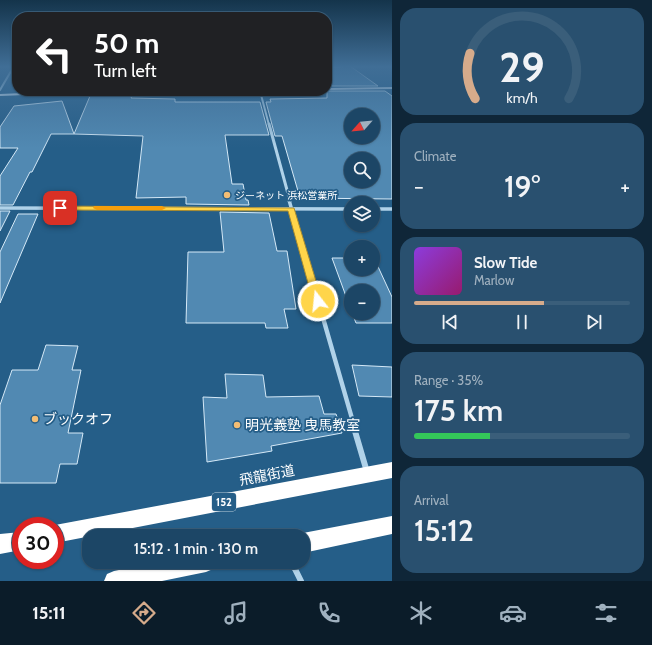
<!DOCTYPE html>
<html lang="en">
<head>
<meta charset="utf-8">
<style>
  :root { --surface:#1c4666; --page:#29506f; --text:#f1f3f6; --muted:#a0b1bf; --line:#3a5e7a; --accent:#d6ab8b }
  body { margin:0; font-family:Cabin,"Noto Sans JP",sans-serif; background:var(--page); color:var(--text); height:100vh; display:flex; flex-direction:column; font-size:15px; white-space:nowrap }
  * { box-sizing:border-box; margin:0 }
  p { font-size:13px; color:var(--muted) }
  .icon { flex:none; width:22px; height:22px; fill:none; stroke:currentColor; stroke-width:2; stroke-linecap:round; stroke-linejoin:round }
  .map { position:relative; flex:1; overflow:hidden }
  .sheet { display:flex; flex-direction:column; gap:8px; padding:8px; background:#0f2638; width:260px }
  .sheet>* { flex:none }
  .guide { position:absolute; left:12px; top:12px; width:320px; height:84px; border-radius:16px; box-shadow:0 1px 3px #0004,0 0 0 1px var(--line); background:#202124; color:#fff; overflow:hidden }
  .needle { width:26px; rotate:243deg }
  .controls { position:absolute; left:344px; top:108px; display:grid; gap:8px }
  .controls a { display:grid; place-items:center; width:36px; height:36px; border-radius:50%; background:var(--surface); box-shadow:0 1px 3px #0004,0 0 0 1px var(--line); font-size:20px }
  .speed { position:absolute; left:12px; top:517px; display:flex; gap:8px; font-size:20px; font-weight:700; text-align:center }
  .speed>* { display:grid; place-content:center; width:52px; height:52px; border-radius:50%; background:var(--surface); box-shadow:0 1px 3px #0004,0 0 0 1px var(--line); line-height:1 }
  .speed .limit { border:6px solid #d22; background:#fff; color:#111 }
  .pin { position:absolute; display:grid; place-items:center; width:34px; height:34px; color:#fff; margin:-17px; border-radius:8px; box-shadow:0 2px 6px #0006 }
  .me { position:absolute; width:44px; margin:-22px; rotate:344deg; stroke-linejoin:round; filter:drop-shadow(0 0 3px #0008) }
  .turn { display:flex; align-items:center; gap:14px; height:84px; padding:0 16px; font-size:18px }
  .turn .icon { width:52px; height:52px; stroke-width:2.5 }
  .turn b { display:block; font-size:28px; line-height:34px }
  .big { font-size:30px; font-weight:600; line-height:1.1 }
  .sheet .widget { flex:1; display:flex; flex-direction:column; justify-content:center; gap:6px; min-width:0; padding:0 14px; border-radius:16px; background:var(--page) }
  .sheet .dial { align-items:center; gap:0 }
  .dial svg { height:104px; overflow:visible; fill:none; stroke:var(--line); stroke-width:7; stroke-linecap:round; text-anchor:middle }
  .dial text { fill:var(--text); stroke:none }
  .song { display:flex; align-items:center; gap:12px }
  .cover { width:48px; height:48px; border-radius:6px; background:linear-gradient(135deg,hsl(270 70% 55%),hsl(320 70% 35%)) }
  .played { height:4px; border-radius:2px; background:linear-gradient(90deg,var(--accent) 60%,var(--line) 60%) }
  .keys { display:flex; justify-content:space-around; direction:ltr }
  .heat { display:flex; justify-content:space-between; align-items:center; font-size:22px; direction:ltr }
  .charge { height:6px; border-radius:3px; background:linear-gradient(90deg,#34c759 35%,var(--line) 0) }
  .trip { position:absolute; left:82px; top:529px; width:228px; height:40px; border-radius:16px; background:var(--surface); box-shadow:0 1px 3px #0004,0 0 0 1px var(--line); font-weight:600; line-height:40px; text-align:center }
  .tab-bar { display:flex; height:64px; justify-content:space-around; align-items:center; background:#0b1c29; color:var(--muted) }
  .tab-bar .icon { width:28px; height:28px }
  .tab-bar .current { color:var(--accent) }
  .tab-bar b { font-size:18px; color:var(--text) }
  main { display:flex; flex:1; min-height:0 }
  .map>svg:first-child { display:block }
</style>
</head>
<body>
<main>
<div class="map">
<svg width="392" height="581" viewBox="0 0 392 581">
  <rect width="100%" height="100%" fill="#255e88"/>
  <!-- building -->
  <g fill="#5189b2" stroke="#d5e9f7" fill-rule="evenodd">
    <polygon points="350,66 378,86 327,86 327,68"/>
    <path d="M327,91H385L392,96V199L300,198L282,136H275L266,102H271L270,99L327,98ZM351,115H373V137H351ZM351,159H373V181H351Z"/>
    <polygon points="90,96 132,96 131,98 175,99 175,102 260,102 269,135 225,135 232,184 243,184 246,200 248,200 249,205 186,204 186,197 136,198 143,136 74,134"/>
    <polygon points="62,101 74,134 51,134 32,172 30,172 13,205 0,205 0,176 18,148 0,148 0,127 14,106"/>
    <polygon points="0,211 10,211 0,231"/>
    <polygon points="220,212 269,213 277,251 287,251 296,309 284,309 288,328 266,328 265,323 186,323 188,252 224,252"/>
    <polygon points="18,214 38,214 0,303 0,252"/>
    <polygon points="332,258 351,258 351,269 373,269 374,258 392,297 392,323 356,323 352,313 373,313 373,291 351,291 351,310"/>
    <polygon points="46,345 78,346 72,370 81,370 68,433 83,433 77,464 60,464 56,483 0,483 0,405 12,370 38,370"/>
    <polygon points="352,365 392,367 392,397 359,396"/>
    <polygon points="225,374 263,375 266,397 319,396 324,414 336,414 342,433 271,446 272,451 207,462 203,397 227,398"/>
  </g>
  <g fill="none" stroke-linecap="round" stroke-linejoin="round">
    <!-- street-far4 -->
    <g stroke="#b0d2e9" stroke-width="2">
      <polyline points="0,90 14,66"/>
      <polyline points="260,91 269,125"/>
    </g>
    <!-- street-far3 -->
    <polyline stroke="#b0d2e9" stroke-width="3" points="269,124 290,201"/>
    <!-- street-far2 -->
    <g stroke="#b0d2e9" stroke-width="3.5">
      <polyline points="289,200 317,298"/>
      <polyline points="0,208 351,209"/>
      <polyline points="373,209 392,209"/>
    </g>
    <!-- street-far1 -->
    <polyline stroke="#b0d2e9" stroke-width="4.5" points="317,297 353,422"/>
    <!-- street -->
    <g stroke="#b0d2e9" stroke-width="6">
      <polyline points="352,421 367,472"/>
      <polyline points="288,562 295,569 301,581"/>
    </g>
    <!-- secondary -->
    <g fill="#dbebf8" fill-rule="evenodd">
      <polygon points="392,87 392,89 327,90 327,88"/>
      <polygon points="70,91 105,91 103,92 0,96 0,94"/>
    </g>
    <!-- highway -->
    <g fill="#fff" fill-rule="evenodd">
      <polygon points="392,462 392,478 55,543 55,526 52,526 55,525"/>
      <polygon points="392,516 392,534 303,553 303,536 297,536 303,533"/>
      <polygon points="21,532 21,550 0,554 0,534"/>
      <polygon points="158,562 216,562 213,569 206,572 162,581 104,581 107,574 114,571"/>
    </g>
  </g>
  <!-- sky -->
  <linearGradient id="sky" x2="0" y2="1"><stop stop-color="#14344b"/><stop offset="0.45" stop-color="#406e96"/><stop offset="1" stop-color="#406e96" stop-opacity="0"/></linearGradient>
  <rect width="392" height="148" fill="url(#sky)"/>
  <!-- route -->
  <polygon fill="#ffd54a" stroke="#a68a30" points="58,206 294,208 322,301 318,304 313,301 288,211 60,210 58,209"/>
  <!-- slow -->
  <polygon fill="#f59e0b" points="94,206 162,206 166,208 162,210 97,210 93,208"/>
  <!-- markers -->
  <g fill="#f3bd74" stroke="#255e88" stroke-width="1.5">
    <circle cx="227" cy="195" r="4"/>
    <circle cx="35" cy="419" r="4"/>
    <circle cx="237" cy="425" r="4"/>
  </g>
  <g text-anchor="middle" stroke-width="3.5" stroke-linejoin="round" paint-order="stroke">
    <!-- far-poi labels -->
    <g font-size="10" fill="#fff" stroke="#255e88" text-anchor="start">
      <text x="235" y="199">ジーネット 浜松営業所</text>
    </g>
    <!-- shield labels -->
    <rect fill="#255e88" stroke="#becfdb" stroke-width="1" x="212" y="493" width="24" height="18" rx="3"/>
    <g font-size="11" font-weight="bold" fill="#fff">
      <text x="224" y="506">152</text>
    </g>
    <!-- near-poi labels -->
    <g font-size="14" fill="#fff" stroke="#255e88" text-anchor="start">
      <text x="43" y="424">ブックオフ</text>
      <text x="245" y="430">明光義塾 曳馬教室</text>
    </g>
    <!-- near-street labels -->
    <g font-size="14" fill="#fff" stroke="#255e88">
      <text transform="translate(267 475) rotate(-11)" y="5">飛龍街道</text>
    </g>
  </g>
</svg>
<div class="controls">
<a><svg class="needle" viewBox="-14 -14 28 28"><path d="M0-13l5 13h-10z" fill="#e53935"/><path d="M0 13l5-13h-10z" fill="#a0b1bf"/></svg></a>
<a><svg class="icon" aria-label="search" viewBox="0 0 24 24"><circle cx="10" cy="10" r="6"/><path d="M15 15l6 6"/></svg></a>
<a><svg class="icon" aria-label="layers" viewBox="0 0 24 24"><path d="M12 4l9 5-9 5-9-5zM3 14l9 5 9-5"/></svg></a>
<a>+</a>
<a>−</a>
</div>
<div class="speed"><div class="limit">30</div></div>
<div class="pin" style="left:60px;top:208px;background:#d93025"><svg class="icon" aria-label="arrive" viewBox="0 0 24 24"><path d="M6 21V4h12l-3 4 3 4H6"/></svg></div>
<svg class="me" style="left:318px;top:301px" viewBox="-20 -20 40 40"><circle r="17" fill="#ffd54a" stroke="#fff" stroke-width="3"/><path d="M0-11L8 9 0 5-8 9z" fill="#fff"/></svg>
<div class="trip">15:12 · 1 min · 130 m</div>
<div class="guide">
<div class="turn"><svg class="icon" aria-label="left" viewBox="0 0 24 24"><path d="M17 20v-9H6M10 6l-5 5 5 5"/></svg><div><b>50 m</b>Turn left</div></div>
</div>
</div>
<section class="sheet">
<div class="widget dial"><svg viewBox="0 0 100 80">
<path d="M14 69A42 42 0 1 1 86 69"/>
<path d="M14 69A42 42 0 0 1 10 34" stroke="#d6ab8b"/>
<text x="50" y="56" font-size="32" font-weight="700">29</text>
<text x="50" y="72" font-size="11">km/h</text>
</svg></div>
<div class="widget"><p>Climate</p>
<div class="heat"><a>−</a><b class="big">19°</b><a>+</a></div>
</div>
<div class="widget">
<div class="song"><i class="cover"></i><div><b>Slow Tide</b><p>Marlow</p></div></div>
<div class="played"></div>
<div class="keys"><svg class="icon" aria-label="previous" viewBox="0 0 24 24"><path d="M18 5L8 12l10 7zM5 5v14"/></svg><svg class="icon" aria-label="pause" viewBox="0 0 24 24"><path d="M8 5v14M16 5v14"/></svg><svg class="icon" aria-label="next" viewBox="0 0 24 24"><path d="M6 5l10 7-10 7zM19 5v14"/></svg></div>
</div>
<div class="widget"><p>Range · 35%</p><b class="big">175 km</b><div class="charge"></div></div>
<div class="widget"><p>Arrival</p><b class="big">15:12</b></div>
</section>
</main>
<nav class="tab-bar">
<b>15:11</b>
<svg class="icon current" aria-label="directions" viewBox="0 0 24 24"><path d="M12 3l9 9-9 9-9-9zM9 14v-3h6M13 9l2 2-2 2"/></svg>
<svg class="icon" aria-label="music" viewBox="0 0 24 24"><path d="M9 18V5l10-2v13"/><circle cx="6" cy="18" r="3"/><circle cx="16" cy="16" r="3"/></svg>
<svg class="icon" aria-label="phone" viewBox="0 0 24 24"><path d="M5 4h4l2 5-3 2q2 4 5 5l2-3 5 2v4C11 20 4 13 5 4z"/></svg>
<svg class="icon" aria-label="climate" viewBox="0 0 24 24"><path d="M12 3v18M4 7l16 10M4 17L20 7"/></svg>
<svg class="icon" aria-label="car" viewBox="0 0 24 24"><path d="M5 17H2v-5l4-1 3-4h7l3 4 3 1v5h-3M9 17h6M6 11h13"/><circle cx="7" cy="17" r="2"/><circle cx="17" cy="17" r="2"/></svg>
<svg class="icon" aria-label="filters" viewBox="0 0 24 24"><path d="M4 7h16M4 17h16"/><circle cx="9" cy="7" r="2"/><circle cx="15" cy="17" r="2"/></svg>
</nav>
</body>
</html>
